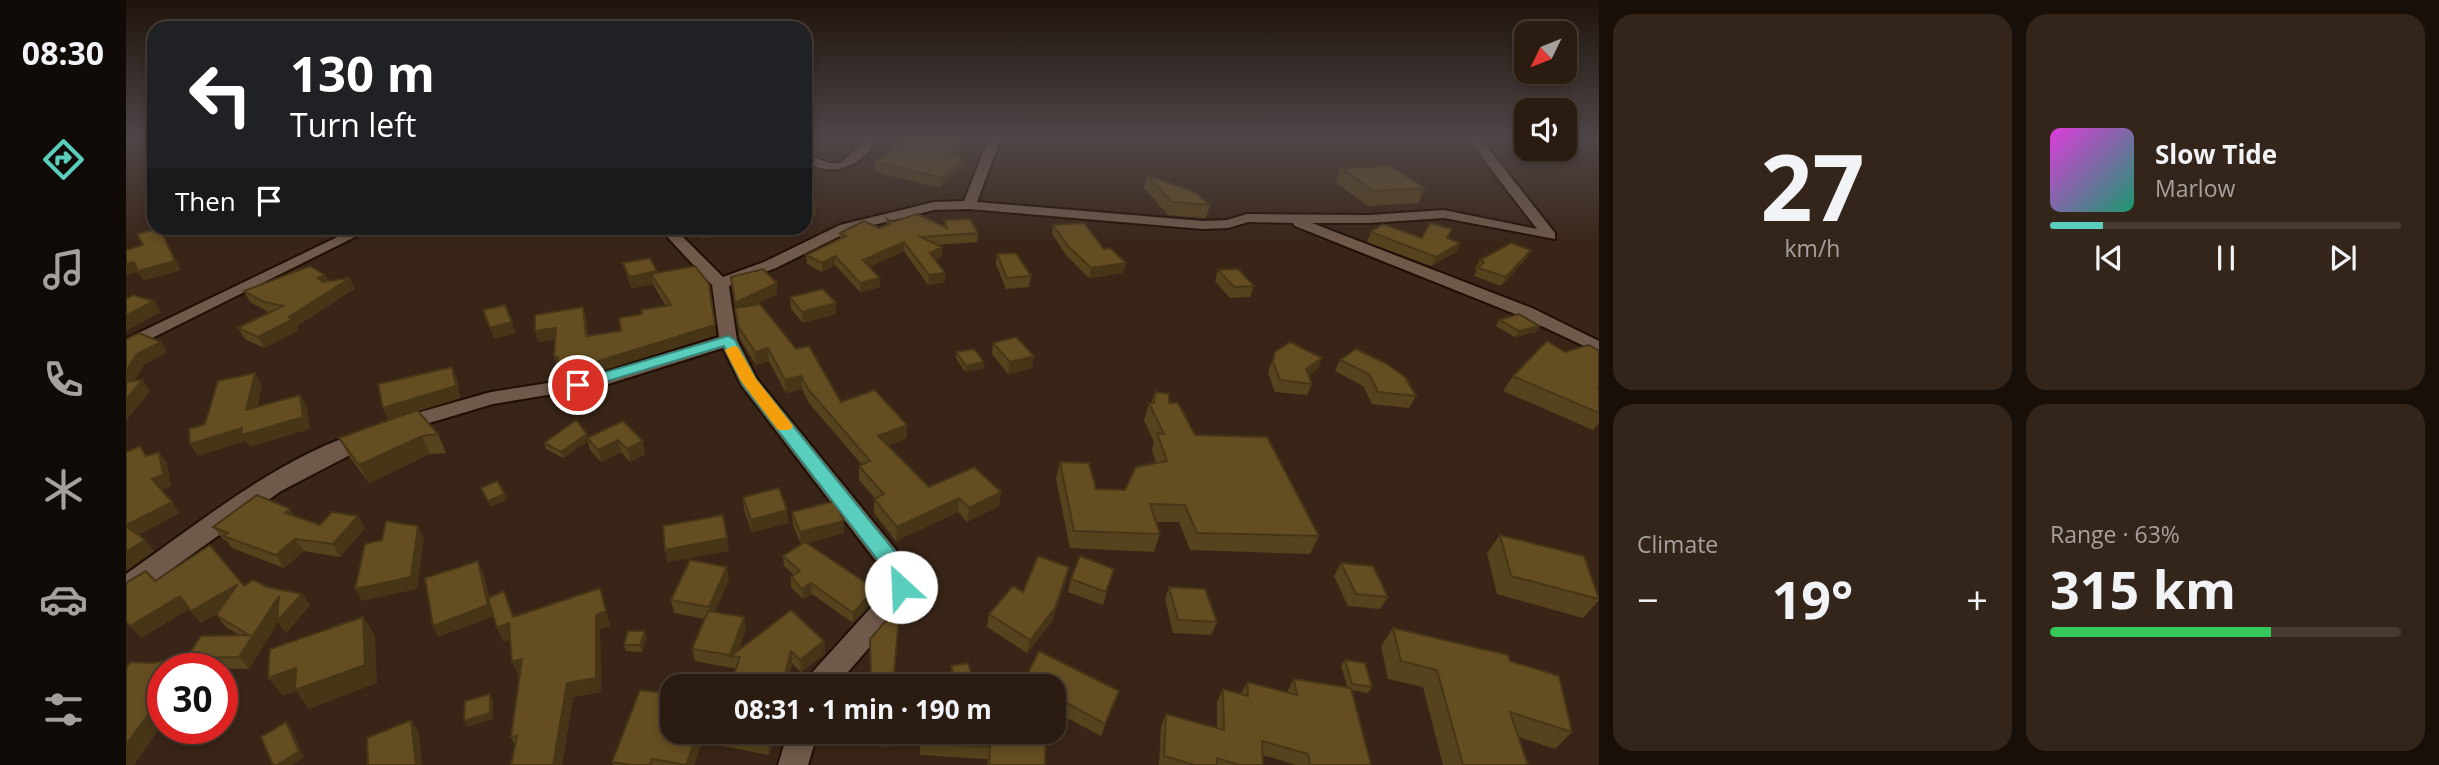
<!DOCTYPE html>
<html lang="en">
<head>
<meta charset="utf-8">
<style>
  :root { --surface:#2b1c11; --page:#33251a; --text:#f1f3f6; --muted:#a6a19f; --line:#473a31; --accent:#5acebd }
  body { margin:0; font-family:"Open Sans",sans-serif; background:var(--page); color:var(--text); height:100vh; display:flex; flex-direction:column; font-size:26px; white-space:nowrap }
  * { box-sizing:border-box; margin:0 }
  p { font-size:23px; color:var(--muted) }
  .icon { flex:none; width:38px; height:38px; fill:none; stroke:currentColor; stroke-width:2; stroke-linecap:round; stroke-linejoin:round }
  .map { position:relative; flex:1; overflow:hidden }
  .side { display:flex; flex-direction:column; gap:14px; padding:14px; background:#180f09; width:840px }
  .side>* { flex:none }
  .hud { position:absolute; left:21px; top:21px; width:665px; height:214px; border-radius:21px; box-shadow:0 4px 10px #0003,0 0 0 2px var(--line); background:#202124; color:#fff; overflow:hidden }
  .needle { width:46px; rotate:227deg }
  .fabs { position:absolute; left:1388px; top:21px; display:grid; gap:14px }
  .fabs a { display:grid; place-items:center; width:63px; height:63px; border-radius:14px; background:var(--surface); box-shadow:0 4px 10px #0003,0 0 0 2px var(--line); font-size:35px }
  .speed { position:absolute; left:21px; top:653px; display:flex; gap:14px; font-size:35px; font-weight:700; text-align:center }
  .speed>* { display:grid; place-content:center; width:91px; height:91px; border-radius:50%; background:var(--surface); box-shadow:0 4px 10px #0003,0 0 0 2px var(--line); line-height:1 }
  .speed .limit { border:10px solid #d22; background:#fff; color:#111 }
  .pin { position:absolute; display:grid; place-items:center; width:60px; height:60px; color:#fff; margin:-30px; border:4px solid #fff; border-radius:50%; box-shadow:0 2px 7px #0007 }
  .me { position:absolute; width:77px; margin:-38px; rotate:335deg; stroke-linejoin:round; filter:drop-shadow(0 0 5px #0008) }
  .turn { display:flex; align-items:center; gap:24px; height:147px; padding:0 28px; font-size:32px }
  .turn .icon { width:91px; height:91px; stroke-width:2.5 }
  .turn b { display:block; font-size:49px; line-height:60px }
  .then { display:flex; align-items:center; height:66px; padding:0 28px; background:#0003; gap:14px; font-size:26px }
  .big { font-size:52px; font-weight:700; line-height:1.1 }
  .side .tile { flex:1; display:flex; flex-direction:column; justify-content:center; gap:10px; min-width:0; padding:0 24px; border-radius:21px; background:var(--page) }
  .side .dial { align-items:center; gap:0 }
  .dial b { font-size:91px; line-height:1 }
  .song { display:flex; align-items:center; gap:21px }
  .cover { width:84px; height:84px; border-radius:10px; background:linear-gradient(135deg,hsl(300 70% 55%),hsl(160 70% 35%)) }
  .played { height:7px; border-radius:4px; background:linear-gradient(90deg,var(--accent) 15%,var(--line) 15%) }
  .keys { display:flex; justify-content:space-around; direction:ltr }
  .heat { display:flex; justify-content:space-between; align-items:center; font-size:38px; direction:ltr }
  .charge { height:10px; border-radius:5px; background:linear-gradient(90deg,#34c759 63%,var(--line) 0) }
  .side .tiles { flex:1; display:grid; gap:14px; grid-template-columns:repeat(2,1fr) }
  .trip { position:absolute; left:534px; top:674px; width:406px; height:70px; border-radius:21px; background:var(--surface); box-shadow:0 4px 10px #0003,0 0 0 2px var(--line); font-weight:700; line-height:70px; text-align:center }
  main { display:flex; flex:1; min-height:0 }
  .menu { display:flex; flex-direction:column; width:126px; justify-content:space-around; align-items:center; background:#110b07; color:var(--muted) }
  .menu .icon { width:49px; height:49px }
  .menu .current { color:var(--accent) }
  .menu b { font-size:32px; color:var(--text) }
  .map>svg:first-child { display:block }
</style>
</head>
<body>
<main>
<nav class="menu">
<b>08:30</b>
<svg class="icon current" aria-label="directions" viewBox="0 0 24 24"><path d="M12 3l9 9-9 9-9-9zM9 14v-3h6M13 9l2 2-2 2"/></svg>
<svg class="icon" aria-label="music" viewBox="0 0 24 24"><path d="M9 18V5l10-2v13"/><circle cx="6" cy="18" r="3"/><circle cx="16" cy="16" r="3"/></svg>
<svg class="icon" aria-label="phone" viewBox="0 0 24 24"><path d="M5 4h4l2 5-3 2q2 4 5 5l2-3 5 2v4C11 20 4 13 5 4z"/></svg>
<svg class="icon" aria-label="climate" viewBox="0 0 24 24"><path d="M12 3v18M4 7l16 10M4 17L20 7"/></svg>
<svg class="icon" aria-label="car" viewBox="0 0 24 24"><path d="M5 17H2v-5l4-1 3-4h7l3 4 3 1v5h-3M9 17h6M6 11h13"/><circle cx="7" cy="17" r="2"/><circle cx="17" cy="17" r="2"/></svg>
<svg class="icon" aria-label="filters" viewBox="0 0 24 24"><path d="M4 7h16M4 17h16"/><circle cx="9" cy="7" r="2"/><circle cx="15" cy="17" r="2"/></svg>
</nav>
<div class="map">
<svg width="1473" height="765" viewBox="0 0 1473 765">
  <rect width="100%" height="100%" fill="#392517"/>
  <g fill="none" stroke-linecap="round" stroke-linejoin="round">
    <defs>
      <g id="minor">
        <path d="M741,138H754C733,166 713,178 679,163V154L703,163H715Z"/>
        <path d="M863,138H875L851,202L1077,221L1101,220L1121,214L1243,215L1318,210L1411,229L1341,138H1354L1429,233V239L1318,218L1243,223H1186L1406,308L1473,341V353L1394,316L1169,226L1167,223L1122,222L1102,228L1077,229L843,209L808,210L724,231L650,268L603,286L611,340L631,379L776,557C785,575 789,586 779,606L710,686H678L682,677L759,592V573L615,385L597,348L476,386L367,404L273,432L263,425L266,420L365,392L467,376L593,337L586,285L533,228H548L597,277L638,262L714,225L808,202L838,201Z"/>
        <polygon points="230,228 247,228 0,351 0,339"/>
        <path d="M242,430L249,432L252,437L249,442L155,491L9,595L0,598V574C72,524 156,454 242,430Z"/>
        <polygon points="662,732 692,732 682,765 652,765"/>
      </g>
    </defs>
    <!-- minor casing -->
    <use href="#minor" stroke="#1f0e03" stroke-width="4"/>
    <!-- minor -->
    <use href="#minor" fill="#6f594a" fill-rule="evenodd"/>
  </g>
  <!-- wall -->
  <g fill="#56421c">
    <polygon points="843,147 832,156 838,167 814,188 749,172 749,162"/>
    <polygon points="1215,168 1299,188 1292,203 1242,206 1210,183"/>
    <polygon points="1021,175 1084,205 1080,218 1042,215 1018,188"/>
    <polygon points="761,219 767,222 818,227 818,220 852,233 851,242 811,245 816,256 809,260 819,273 819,282 802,285 778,251 743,267 754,287 734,292 709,265 696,272 681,264 680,255 714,239 714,233 753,228 760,225"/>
    <polygon points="927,225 978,249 1000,263 997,273 963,278 940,255 926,234"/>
    <polygon points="566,228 598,228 598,234 576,239"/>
    <polygon points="1245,232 1296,238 1334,243 1330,252 1305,266 1241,242"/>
    <polygon points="871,254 905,276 903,287 880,289 870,264"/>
    <polygon points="1400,259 1375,286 1348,276 1351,270 1349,269 1354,260"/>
    <polygon points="497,263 531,273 583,284 590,335 465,374 435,380 428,357 429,339 412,342 457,307 460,318 462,336 495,331 516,314 540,306 527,284 506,288 500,274"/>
    <polygon points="1092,270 1128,286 1124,297 1104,298 1089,281"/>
    <polygon points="199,275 202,281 224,278 228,289 171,326 173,330 138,348 119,339 112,328 144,313 124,302 118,291"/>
    <polygon points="605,277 651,294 630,304 715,402 781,438 762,446 803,487 875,492 873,506 841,522 832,512 770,541 748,513 748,499 749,498 733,480 733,466 736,465 683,403 676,389 660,393 643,361 630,365 614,339"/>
    <polygon points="664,297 710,314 677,323 665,309"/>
    <polygon points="1373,320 1413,326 1410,332 1389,337 1370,326"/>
    <polygon points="867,343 908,356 906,368 882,374 866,354"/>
    <polygon points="1473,351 1473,423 1467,430 1377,391 1387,376 1439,352"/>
    <polygon points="830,352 858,368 839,372 830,358"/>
    <polygon points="1149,352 1196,358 1191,370 1183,375 1186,384 1181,395 1149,392 1142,373"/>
    <polygon points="1214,360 1290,396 1283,408 1246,404 1237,386 1209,371"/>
    <polygon points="331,379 334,398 292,411 312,434 320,453 304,454 243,483 223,456 213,438 263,420 257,408"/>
    <polygon points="1029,392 1043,403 1069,435 1193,536 1184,554 1064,550 1053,522 1030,522 1034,534 1028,552 944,548 930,479 934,462 970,489 999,490 1030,463 1026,450 1028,442 1018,420 1023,403 1025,403"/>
    <polygon points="497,421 519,454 504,462 495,452 475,462 464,450 462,441 437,458 420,449 418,443 461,434 462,437"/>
    <polygon points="617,497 661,510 662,523 626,532 618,510"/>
    <polygon points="666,512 718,533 681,543 749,600 727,623 686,594 677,599 665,587 665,577 668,575 658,566 657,556 675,544 667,525"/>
    <polygon points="169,516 194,525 239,528 214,557 178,551 158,568 106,548 101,541 97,539 87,527"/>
    <polygon points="1374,535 1473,597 1473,600 1457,618 1371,594 1361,553"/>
    <polygon points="1215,563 1262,597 1254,609 1222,606 1208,576"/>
    <polygon points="988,569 977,605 942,592 945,579"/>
    <polygon points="357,572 363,597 384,605 388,617 474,588 484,626 474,629 475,692 447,697 436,765 385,765 389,744 385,737 394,676 393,676 386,662 384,639 378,642 367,616 312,637"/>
    <polygon points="603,579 589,612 620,629 612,651 698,641 699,653 675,672 666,663 661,686 604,686 610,669 607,668 607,666 606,668 569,661 566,649 579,619 548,613 545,600"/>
    <polygon points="940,580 926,621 901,653 861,627 863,614 897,592"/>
    <polygon points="29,581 141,587 184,605 160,633 152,622 123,669 69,668 60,658 113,635 100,627 90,615 91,613 75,623 63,609 15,638"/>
    <polygon points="1043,587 1091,622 1085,635 1047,633 1039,599"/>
    <polygon points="1267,628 1384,661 1446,732 1429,749 1393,737 1402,765 1317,765 1297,687 1262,679 1255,646"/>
    <polygon points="520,637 516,652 500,651 498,645"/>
    <polygon points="1219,660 1246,687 1242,693 1225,690 1245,765 1170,765 1137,755 1137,765 1033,765 1035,726 1040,714 1091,728 1091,702 1097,689 1115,694 1121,682 1161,692 1168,679 1222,688 1215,666"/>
    <polygon points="825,666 849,686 829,686 825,672"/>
    <polygon points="898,681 993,691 975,736 928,711 928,686 897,686"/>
    <polygon points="546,732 649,732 643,755 576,742 568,765 487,765 486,762"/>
    <polygon points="713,732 764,732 763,747 713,741"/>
    <polygon points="794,732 920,732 919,765 861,765 862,759 794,755"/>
  </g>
  <!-- shaded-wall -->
  <g fill="#463617">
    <polygon points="843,138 844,138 843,147 822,164 823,155"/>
    <polygon points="839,158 838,167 814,188 815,178"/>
    <polygon points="689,205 690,216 679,218 679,208"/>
    <polygon points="34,228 55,270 18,281 12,272 0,275 0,264"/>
    <polygon points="581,228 598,228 598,234 576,239 574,229"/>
    <polygon points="778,242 778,251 737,269 737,260"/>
    <polygon points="1334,243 1330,252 1305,266 1310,257"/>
    <polygon points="816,247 816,256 803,262 804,253"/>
    <polygon points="1405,250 1400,259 1375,286 1380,277"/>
    <polygon points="709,256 709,265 696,272 696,263"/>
    <polygon points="1000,263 997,273 963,278 965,268"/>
    <polygon points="531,271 533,282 525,274 527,284 506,288 503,277"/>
    <polygon points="819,273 819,282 802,285 803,275"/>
    <polygon points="199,275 204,286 197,289 192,278"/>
    <polygon points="224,278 228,289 171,326 173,330 138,348 132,337"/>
    <polygon points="754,278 754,287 734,292 734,283"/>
    <polygon points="651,283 651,294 610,314 609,303"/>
    <polygon points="28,301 35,312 0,331 0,316"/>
    <polygon points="710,303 710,314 677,323 676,312"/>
    <polygon points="457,307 460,318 462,347 460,336"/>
    <polygon points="386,322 390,333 368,339 364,328"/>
    <polygon points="589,325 590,335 465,374 435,380 432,369"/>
    <polygon points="1413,326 1410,332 1389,337 1393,331"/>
    <polygon points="430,328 433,339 412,342 409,331"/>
    <polygon points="35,342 41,352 18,365 0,394 0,371 11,354"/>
    <polygon points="642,348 643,361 630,365 629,352"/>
    <polygon points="908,356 906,368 882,374 884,362"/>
    <polygon points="428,357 432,357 435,368 431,368"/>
    <polygon points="1196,358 1191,370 1175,380 1180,369"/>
    <polygon points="858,362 858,368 839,372 840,366"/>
    <polygon points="326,367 331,379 334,398 263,420 257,408"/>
    <polygon points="129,373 136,385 128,423 120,410"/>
    <polygon points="675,376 676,389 660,393 659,380"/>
    <polygon points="16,380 24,391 0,421 0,400"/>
    <polygon points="174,395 181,407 184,429 124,447 120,441 72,456 64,444"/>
    <polygon points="781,425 781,438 752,450 752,436"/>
    <polygon points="461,434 463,440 461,438 462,441 437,458 435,452"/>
    <polygon points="296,436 304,454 243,483 233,465"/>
    <polygon points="492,440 495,452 475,462 472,450"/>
    <polygon points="517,441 519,454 504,462 501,449"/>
    <polygon points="33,452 41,463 45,486 35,490 26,479"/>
    <polygon points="875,492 873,506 841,522 843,508"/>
    <polygon points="379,494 381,500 365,507 362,501"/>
    <polygon points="833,498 832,512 770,541 771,527"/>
    <polygon points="46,502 54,513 9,537 0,527 0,525"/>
    <polygon points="164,509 172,522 159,513"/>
    <polygon points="661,510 662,523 626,532 625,520"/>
    <polygon points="232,516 239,528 214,557 207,544"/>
    <polygon points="718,521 718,533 675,545 674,532"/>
    <polygon points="292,526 298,538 291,589 236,601 229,589"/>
    <polygon points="601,538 603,551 541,562 539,550"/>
    <polygon points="169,539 178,551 158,568 150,555"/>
    <polygon points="19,540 28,551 0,571 0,552"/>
    <polygon points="352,561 357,572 367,616 312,637 307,626"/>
    <polygon points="601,567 603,579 586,620 583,607"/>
    <polygon points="943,567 940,580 926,621 901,653 904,640"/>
    <polygon points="685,583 686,594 677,599 676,589"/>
    <polygon points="112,584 121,596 75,623 65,611"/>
    <polygon points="474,588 484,626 474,629 475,692 447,697 436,765 427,765 441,683 470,615"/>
    <polygon points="749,589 749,600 727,623 727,613"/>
    <polygon points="378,591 384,605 393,631 387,617"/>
    <polygon points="176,594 184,605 160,633 152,622 123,669 113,657 153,596"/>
    <polygon points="54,596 64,608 15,638 4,626"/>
    <polygon points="237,617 249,635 251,683 183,709 170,691 157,696 142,678"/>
    <polygon points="618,617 620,629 610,657 605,656 606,668 604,655"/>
    <polygon points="383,623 389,637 378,642 371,628"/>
    <polygon points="519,631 520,637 516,652 514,645"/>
    <polygon points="698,641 699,653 675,672 674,660"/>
    <polygon points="665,651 666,663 661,686 656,686"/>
    <polygon points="57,658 66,668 51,668"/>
    <polygon points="396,659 402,673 393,676 386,662"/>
    <polygon points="364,694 367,700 367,719 341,727 338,721"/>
    <polygon points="37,699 37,723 8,765 0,765 0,745 33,700"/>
    <polygon points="285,720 293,733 296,765 290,765"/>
    <polygon points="160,722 165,728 178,757 166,765 151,765"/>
    <polygon points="573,732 576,742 568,765 560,765"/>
    <polygon points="644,732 649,732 643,755 641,743"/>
  </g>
  <!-- building -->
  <g fill="#644d21" stroke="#463617" stroke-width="2">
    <polygon points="782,138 843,138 823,155 839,158 815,178 749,162"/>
    <polygon points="1264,166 1299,188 1248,191 1215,168"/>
    <polygon points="1021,175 1069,192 1084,205 1046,202"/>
    <polygon points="679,197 689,205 679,208"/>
    <polygon points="791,214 821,228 818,220 844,219 852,233 795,237 816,247 804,253 819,273 803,275 778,242 737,260 754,278 734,283 709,256 696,263 680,255 720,236 714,233 738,221 753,228 764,224 761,219 767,222"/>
    <polygon points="958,223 978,249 984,248 1000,263 965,268 942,246 927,225"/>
    <polygon points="1304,223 1326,229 1321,238 1334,243 1310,257 1245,232 1257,224 1296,238"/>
    <polygon points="34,228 49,261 12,271 8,262 0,264 0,250 17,245 11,234"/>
    <polygon points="1385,243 1405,250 1380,277 1352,268 1358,262 1354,260"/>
    <polygon points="890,253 905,276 881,278 871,254"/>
    <polygon points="524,258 531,271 503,277 497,263"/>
    <polygon points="184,266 199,275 192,278 197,282 224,278 163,317 167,319 132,337 112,328 157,306 138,302 118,291"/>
    <polygon points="569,266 583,284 589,325 463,364 432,369 432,357 428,357 430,328 409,331 409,315 457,307 460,336 495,331 493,318 516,314 515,310 545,305 525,274"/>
    <polygon points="637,269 651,283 609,303 605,277"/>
    <polygon points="1112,269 1128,286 1108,287 1092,270"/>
    <polygon points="697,289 710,303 676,312 664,297"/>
    <polygon points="7,295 28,301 0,316 0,299"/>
    <polygon points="634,304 670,349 683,346 715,402 749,390 781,425 752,436 803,487 848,467 875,492 843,508 833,498 771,527 748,499 758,494 733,466 744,461 682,389 675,376 659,380 642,348 629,352 612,326 609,308"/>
    <polygon points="379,305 386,322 364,328 357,310"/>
    <polygon points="1393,314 1413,326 1393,331 1373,320"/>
    <polygon points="13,333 35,342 11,354 0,371 0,339"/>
    <polygon points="890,337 908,356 884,362 867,343"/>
    <polygon points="1421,341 1439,352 1463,345 1473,351 1473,388 1471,388 1473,389 1473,413 1387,376"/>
    <polygon points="1164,342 1196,358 1180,369 1186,384 1154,380 1147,361 1149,352"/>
    <polygon points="848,349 858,362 840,366 830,352"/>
    <polygon points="1230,349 1261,364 1279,377 1290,396 1252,392 1243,374 1214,360"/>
    <polygon points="326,367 330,386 257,408 252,384"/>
    <polygon points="129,373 120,410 174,395 177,417 116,435 116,428 64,444 63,429 79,424 92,381"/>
    <polygon points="16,380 0,400 0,382"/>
    <polygon points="1029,392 1043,394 1043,403 1052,403 1069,435 1141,437 1193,536 1071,533 1059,505 1024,504 1034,534 948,531 934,462 963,463 970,489 999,490 1010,467 1041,461 1031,433 1038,434 1023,403 1028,403"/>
    <polygon points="291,410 312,434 296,436 233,465 213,438"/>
    <polygon points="450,420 461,434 435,452 418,443"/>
    <polygon points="497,421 517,441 501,449 492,440 472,450 461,438"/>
    <polygon points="14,446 20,456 33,452 37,475 26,479 46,502 0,525 0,452"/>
    <polygon points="371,481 379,494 362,501 355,488"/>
    <polygon points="653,488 661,510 625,520 617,497"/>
    <polygon points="131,495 164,509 159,513 194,525 206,512 232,516 207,544 169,539 150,555 97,536 102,533 87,527"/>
    <polygon points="709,501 718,521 674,532 666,512"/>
    <polygon points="597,515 601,538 539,550 537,526"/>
    <polygon points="260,521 292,526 285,577 229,589 239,544 256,540"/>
    <polygon points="0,526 19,540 0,552"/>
    <polygon points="1374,535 1458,556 1473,599 1385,576"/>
    <polygon points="679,542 749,589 727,613 685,583 676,589 665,577 674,571 657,556"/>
    <polygon points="84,545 118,586 127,580 141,587 176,594 151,621 153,596 113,657 60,658 75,636 123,635 90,615 112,584 65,611 54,596 4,626 0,622 0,583 20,571 29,581"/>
    <polygon points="912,556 943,567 929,608 904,640 863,614 887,586 897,592"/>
    <polygon points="954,556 988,569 980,592 945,579"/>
    <polygon points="564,560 601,567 583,607 545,600"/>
    <polygon points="352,561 362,605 307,626 299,578"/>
    <polygon points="1215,563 1247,566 1262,597 1230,594"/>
    <polygon points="1043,587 1079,589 1091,622 1052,620"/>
    <polygon points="474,588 480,611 470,615 470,678 441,683 427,765 385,765 391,736 385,737 396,659 386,662 383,623 371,628 362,598 378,591 387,617"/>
    <polygon points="774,604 767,686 719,686 720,677 745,679 744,639"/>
    <polygon points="665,610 698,641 674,660 665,651 656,686 604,686 614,657 605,656"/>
    <polygon points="582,611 618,617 604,655 566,649"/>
    <polygon points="237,617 239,665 169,690 170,668 142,678 144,649"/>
    <polygon points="1267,628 1382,655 1384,661 1433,676 1446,732 1384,712 1402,765 1337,765 1311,670 1275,661"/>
    <polygon points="502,631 519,631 514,645 498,645"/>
    <polygon points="913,651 993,691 979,724 928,696 928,686 908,686 898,681"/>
    <polygon points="57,658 51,668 37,668 37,699 33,700 0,745 0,669 4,662 26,663"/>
    <polygon points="1219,660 1239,663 1246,687 1226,684"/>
    <polygon points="842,663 849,686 831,686 825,666"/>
    <polygon points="1168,679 1225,688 1245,765 1184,765 1182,754 1136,741 1137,765 1114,765 1091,758 1091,765 1069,765 1038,756 1040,714 1098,730 1097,689 1122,696 1121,682 1171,695"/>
    <polygon points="514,690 546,694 546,732 572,732 560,765 526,759 524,765 505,765 486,762"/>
    <polygon points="364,694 364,713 338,721 339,701"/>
    <polygon points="285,720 290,765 242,765 241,738"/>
    <polygon points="160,722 173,751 151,765 147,765 135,737"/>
    <polygon points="577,732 644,732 641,743"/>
    <polygon points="731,732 763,732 763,735"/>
    <polygon points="795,732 920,732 919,765 863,765 864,747 795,743"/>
  </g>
  <!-- sky -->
  <linearGradient id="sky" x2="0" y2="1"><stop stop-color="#1f140d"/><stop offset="0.56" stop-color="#4e4647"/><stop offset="1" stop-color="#4e4647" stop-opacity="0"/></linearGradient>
  <rect width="1473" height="246" fill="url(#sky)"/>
  <!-- route -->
  <polygon fill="#5acebd" stroke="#3a867b" stroke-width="2" points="602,336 609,340 630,380 774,558 786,587 783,593 775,596 768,593 758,568 617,385 598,346 452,390 444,385 446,382"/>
  <!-- slow -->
  <polygon fill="#f59e0b" points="607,346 612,347 630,379 664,422 667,426 664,430 652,430 615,381 599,350"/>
</svg>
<div class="fabs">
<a><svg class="needle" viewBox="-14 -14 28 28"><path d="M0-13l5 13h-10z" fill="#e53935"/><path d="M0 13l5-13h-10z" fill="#a6a19f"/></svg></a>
<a><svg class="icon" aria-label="sound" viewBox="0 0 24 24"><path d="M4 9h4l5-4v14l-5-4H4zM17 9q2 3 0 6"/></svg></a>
</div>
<div class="speed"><div class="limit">30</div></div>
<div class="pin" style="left:452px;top:385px;background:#d93025"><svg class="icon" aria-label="arrive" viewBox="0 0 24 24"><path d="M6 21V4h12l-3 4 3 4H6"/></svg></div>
<svg class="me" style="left:775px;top:587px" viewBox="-20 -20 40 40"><circle r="19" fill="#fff"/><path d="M0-13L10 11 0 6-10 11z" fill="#5acebd"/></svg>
<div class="trip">08:31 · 1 min · 190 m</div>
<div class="hud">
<div class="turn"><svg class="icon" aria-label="left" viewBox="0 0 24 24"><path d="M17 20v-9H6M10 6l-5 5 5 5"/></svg><div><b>130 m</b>Turn left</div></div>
<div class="then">Then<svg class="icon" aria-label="arrive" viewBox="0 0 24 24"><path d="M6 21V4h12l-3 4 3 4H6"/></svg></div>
</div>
</div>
<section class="side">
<div class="tiles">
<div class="tile dial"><b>27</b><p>km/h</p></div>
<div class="tile">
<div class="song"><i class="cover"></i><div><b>Slow Tide</b><p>Marlow</p></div></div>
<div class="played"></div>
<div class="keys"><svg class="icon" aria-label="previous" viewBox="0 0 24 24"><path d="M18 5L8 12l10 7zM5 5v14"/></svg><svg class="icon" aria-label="pause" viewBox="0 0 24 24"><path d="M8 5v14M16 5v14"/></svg><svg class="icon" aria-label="next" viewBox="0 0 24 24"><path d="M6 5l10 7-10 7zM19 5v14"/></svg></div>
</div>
<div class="tile"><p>Climate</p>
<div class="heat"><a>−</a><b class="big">19°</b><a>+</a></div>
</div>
<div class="tile"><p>Range · 63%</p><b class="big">315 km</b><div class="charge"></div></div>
</div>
</section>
</main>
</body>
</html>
